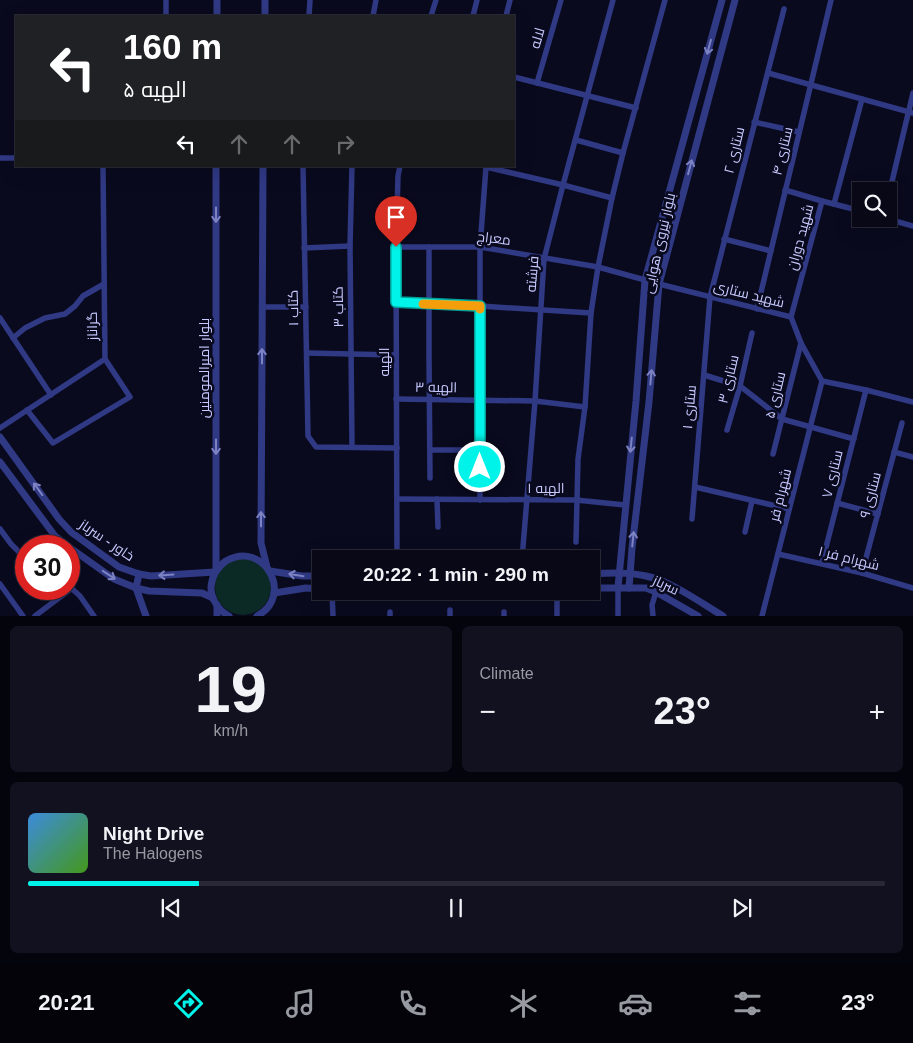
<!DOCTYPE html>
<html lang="en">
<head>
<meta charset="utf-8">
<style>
  :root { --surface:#080817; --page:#111120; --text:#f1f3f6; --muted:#989aa1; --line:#292936; --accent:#00f3e8 }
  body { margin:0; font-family:Helvetica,Cairo,sans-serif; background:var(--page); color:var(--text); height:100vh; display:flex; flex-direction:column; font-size:19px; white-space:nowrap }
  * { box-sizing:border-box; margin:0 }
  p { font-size:16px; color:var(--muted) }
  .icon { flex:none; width:28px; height:28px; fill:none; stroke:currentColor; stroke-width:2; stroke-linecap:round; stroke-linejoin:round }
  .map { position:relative; height:616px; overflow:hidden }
  .sheet { display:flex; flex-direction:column; gap:10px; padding:10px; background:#04040d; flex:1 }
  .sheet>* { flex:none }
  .top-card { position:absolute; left:15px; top:15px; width:500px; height:152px; border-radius:0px; box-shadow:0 5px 20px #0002,0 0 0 1px var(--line); background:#202124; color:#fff; overflow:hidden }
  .tools { position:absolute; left:852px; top:182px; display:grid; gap:10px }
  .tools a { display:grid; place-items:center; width:45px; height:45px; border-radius:0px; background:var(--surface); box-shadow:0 5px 20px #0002,0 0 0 1px var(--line); font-size:25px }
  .speed { position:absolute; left:15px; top:535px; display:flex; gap:10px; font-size:25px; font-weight:700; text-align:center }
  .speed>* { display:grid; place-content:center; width:65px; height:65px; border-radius:50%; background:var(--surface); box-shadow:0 5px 20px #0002,0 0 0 1px var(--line); line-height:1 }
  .speed .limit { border:8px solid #d22; background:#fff; color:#111 }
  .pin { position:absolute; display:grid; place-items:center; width:42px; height:42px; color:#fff; margin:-51px -21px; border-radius:50% 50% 50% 0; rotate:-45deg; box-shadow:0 0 5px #0007 }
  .pin .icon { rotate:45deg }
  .me { position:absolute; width:55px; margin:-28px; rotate:0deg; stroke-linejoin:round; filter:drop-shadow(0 0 4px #0008) }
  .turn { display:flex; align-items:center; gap:18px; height:105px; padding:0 25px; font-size:22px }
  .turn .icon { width:65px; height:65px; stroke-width:2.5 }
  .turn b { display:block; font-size:35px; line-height:42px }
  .lanes { display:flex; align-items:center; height:48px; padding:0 25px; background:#0003; justify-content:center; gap:25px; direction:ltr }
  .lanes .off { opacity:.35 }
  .big { font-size:38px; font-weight:700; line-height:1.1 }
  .sheet .card { flex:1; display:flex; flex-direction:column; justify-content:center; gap:8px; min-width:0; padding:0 18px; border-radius:8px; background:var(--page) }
  .sheet .dial { align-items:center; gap:0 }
  .dial b { font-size:65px; line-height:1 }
  .song { display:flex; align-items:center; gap:15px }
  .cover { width:60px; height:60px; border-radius:8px; background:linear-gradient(135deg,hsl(210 70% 55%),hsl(100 70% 35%)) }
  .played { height:5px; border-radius:2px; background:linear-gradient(90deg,var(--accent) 20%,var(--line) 20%) }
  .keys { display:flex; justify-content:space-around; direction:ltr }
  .heat { display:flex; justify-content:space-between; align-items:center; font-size:28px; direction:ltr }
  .sheet .tiles { flex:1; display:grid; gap:10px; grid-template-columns:1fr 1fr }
  .card:last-child { grid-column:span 2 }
  .trip { position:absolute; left:312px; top:550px; width:288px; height:50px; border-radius:0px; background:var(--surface); box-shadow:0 5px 20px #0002,0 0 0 1px var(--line); font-weight:700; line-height:50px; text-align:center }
  .dock { display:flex; height:80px; justify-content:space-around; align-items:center; background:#030309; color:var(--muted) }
  .dock .icon { width:35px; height:35px }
  .dock .selected { color:var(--accent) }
  .dock b { font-size:22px; color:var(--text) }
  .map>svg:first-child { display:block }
</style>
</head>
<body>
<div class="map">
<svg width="913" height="616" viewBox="0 0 913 616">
  <rect width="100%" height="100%" fill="#0a0a1f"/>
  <!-- green -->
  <circle fill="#0c2a25" cx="243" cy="587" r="28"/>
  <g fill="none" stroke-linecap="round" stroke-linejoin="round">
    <!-- minor -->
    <g stroke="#303984" stroke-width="5.5">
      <polyline points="166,0 166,16"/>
      <polyline points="309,16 310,0"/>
      <polyline points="373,16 376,0"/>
      <polyline points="431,16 436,0"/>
      <polyline points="473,16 477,0"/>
      <polyline points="506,16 510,0"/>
      <polyline points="768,73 913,113"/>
      <polyline points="514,77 636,108"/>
      <polyline points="537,83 561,0"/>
      <polyline points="754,122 799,132"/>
      <polyline points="576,140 623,153"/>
      <polyline points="0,158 16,158"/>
      <polyline points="303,166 308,436 316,447 397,448"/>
      <polyline points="785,190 822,201"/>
      <polyline points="889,194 913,93"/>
      <polyline points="834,204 862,99"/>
      <polyline points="888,219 913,226"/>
      <polyline points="724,239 771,251"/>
      <polyline points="396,247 480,247 598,267 645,280"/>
      <polyline points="429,247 429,355 430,478"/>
      <polyline points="304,248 350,246"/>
      <polyline points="659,284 791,317 801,343 822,381 866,390 913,402"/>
      <polyline points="396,302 480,306 591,313"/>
      <polyline points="262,307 306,307"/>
      <polyline points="757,309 831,0"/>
      <polyline points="791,317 822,201 861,211"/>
      <polyline points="0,318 51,395"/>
      <polyline points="13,338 25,328 45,318 65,314 75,306 83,296 104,284"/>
      <polyline points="307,353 396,355"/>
      <polyline points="704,375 740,386 782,419 854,439"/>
      <polyline points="396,399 535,401 585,407"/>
      <polyline points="27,410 53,443 130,397 105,359"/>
      <polyline points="0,428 105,359 103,166"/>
      <polyline points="727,430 740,386 752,333"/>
      <polyline points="352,447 350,246 352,166"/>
      <polyline points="430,450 480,450"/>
      <polyline points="894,452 913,457"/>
      <polyline points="773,454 801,343"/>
      <polyline points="695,487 789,509"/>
      <polyline points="397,499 576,500 625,505"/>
      <polyline points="437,499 438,527"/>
      <polyline points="480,500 480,247 486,167 563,185 612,198"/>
      <polyline points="837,503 878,514"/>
      <polyline points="692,519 710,297 784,9"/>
      <polyline points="0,529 11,544 26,559"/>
      <polyline points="745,532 752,501"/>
      <polyline points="576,542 578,459 585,407 591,313 598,267 612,198 623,153 665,0"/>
      <polyline points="778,554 862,573 913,588"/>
      <polyline points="397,559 396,247 398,176 400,166"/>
      <polyline points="522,559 535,401 544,259 563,185 613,0"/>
      <polyline points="822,563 866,390"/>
      <polyline points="862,573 902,423"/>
      <polyline points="0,584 23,616"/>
      <polyline points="70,587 80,596 94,616"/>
      <polyline points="618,587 618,616"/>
      <polyline points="332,591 333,616"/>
      <polyline points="557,591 557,616"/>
      <polyline points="390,612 390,616"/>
      <polyline points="35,616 72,588"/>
      <polyline points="450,616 450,610"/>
      <polyline points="504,616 504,612"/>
      <polyline points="653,616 652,605 656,592"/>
      <polyline points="762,616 822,381"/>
    </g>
    <!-- tertiary -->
    <g stroke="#303984" stroke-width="7">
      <polyline points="217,16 217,0"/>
      <polyline points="265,16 265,0"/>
      <polyline points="216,166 216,570"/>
      <polyline points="263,166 261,543 267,567"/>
      <polyline points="0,437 59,519 71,532 119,567 139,574 151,576 215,572"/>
      <polyline points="0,462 55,536 68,546"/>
      <polyline points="69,547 114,579 136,588 149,591 202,593 213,598"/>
      <polyline points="270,571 302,576 321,576"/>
      <polyline points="139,574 136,588 146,616"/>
      <path d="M591,574C609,573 628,572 646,576C671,581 701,603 723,616"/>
      <polyline points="618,587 636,401 645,280 722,0"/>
      <polyline points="591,588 646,588 656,592 698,616"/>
      <polyline points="629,588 632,548 649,402 659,284 735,0"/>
      <polyline points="274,593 306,588 321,589"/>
      <polyline points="217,616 217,605"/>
      <path d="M229,616C218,610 211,599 211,587C212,577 217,567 226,561C264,539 295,596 257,616"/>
    </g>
  </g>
  <!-- one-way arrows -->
  <defs><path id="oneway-shaft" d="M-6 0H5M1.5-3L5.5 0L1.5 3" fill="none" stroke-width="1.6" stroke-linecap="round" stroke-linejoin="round" transform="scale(1.25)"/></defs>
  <g stroke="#7c82c2">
    <use href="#oneway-shaft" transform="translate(709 47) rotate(105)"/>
    <use href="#oneway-shaft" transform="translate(690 167) rotate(-75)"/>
    <use href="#oneway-shaft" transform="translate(216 215) rotate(90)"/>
    <use href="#oneway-shaft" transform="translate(262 356) rotate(-90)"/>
    <use href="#oneway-shaft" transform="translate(651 377) rotate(-85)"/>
    <use href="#oneway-shaft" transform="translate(631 445) rotate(96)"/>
    <use href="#oneway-shaft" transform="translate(216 447) rotate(90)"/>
    <use href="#oneway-shaft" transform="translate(38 489) rotate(-126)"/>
    <use href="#oneway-shaft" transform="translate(261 519) rotate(-90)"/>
    <use href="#oneway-shaft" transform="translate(633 539) rotate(-84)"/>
    <use href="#oneway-shaft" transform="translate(109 575) rotate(33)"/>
    <use href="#oneway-shaft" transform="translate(166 575) rotate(176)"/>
    <use href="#oneway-shaft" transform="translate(296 575) rotate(-171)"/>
  </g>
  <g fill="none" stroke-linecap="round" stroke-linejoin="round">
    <defs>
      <polyline id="route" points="396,247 396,302 480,306 480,467"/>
    </defs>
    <!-- route casing -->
    <use href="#route" stroke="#009e97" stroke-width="12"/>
    <!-- route -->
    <use href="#route" stroke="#00f3e8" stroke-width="9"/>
    <!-- slow -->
    <polyline stroke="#f59e0b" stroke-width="9" points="423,304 480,306 480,309"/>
  </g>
  <g text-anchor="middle" stroke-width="5" stroke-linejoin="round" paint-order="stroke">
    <!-- street labels -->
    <g font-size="14" fill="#c8caff" stroke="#0a0a1f">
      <text transform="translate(537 38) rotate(-74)" y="5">لاله</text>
      <text transform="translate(734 150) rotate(-76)" y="5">ستاری ۲</text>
      <text transform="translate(782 151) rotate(-76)" y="5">ستاری ۴</text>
      <text transform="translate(800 237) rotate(-75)" y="5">شهید دوران</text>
      <text transform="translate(494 238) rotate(7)" y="5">معراج</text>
      <text transform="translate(659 243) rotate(-77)" y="5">بلوار نیروی هوایی</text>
      <text transform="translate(532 274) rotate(-85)" y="5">فرشته</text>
      <text transform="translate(749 294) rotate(14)" y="5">شهید ستاری</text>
      <text transform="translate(338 307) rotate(-91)" y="5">کتاب ۳</text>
      <text transform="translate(293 308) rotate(-91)" y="5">کتاب ۱</text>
      <text transform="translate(92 326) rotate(-91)" y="5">گراناز</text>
      <text transform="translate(384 362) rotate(-90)" y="5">الهیه</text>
      <text transform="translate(204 368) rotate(-90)" y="5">بلوار امیرالمومنین</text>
      <text transform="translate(728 379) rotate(-76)" y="5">ستاری ۳</text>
      <text transform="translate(436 387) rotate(1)" y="5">الهیه ۳</text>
      <text transform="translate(775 395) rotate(-76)" y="5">ستاری ۵</text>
      <text transform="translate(689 407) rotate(-85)" y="5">ستاری ۱</text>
      <text transform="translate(832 474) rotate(-76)" y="5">ستاری ۷</text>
      <text x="546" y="493">الهیه ۱</text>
      <text transform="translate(780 495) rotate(-76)" y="5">شهرام فر</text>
      <text transform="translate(870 495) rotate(-75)" y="5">ستاری ۹</text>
      <text transform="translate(107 540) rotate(34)" y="5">خاور - سرباز</text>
      <text transform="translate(849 558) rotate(14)" y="5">شهرام فر ۱</text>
      <text transform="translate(666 585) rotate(25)" y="5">سرباز</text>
    </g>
  </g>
</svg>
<div class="tools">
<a><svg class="icon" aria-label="search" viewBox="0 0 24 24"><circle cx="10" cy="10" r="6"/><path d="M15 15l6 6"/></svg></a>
</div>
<div class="speed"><div class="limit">30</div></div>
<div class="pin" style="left:396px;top:247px;background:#d93025"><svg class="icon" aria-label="arrive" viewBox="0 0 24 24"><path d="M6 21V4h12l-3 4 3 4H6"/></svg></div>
<svg class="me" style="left:480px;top:467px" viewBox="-20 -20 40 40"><circle r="17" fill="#00f3e8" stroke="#fff" stroke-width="3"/><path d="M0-11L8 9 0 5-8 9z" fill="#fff"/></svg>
<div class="trip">20:22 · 1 min · 290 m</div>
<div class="top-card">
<div class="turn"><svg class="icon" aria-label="left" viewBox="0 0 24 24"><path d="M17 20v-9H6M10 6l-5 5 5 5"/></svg><div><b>160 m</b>الهیه ۵</div></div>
<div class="lanes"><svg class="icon" aria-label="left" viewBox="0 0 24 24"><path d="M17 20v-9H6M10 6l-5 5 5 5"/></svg><svg class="icon off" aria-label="ahead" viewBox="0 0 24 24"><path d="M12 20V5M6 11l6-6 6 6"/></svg><svg class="icon off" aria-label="ahead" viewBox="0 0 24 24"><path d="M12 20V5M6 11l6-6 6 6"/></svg><svg class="icon off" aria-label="right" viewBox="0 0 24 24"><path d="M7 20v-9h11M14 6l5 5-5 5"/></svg></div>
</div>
</div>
<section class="sheet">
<div class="tiles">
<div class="card dial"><b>19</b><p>km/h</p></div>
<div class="card"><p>Climate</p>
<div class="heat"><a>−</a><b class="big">23°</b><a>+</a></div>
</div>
<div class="card">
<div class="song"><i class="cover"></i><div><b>Night Drive</b><p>The Halogens</p></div></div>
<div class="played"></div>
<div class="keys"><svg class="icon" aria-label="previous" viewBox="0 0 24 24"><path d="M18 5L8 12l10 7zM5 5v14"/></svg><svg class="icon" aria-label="pause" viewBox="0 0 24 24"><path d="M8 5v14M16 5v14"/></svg><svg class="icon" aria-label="next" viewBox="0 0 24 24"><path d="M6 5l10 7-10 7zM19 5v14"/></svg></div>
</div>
</div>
</section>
<nav class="dock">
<b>20:21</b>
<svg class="icon selected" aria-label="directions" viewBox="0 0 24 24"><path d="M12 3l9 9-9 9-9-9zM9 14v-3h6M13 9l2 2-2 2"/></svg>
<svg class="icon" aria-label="music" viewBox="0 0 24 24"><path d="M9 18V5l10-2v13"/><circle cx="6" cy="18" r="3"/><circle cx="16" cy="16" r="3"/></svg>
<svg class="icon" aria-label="phone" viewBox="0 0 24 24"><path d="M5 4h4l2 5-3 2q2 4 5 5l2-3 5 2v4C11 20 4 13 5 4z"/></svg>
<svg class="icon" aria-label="climate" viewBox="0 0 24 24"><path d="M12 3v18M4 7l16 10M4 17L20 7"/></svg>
<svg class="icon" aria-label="car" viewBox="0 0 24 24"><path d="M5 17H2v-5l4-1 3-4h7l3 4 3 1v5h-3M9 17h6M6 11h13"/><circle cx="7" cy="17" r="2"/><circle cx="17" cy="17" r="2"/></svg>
<svg class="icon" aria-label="filters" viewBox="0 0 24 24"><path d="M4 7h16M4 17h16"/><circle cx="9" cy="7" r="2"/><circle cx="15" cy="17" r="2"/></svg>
<b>23°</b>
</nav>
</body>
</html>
